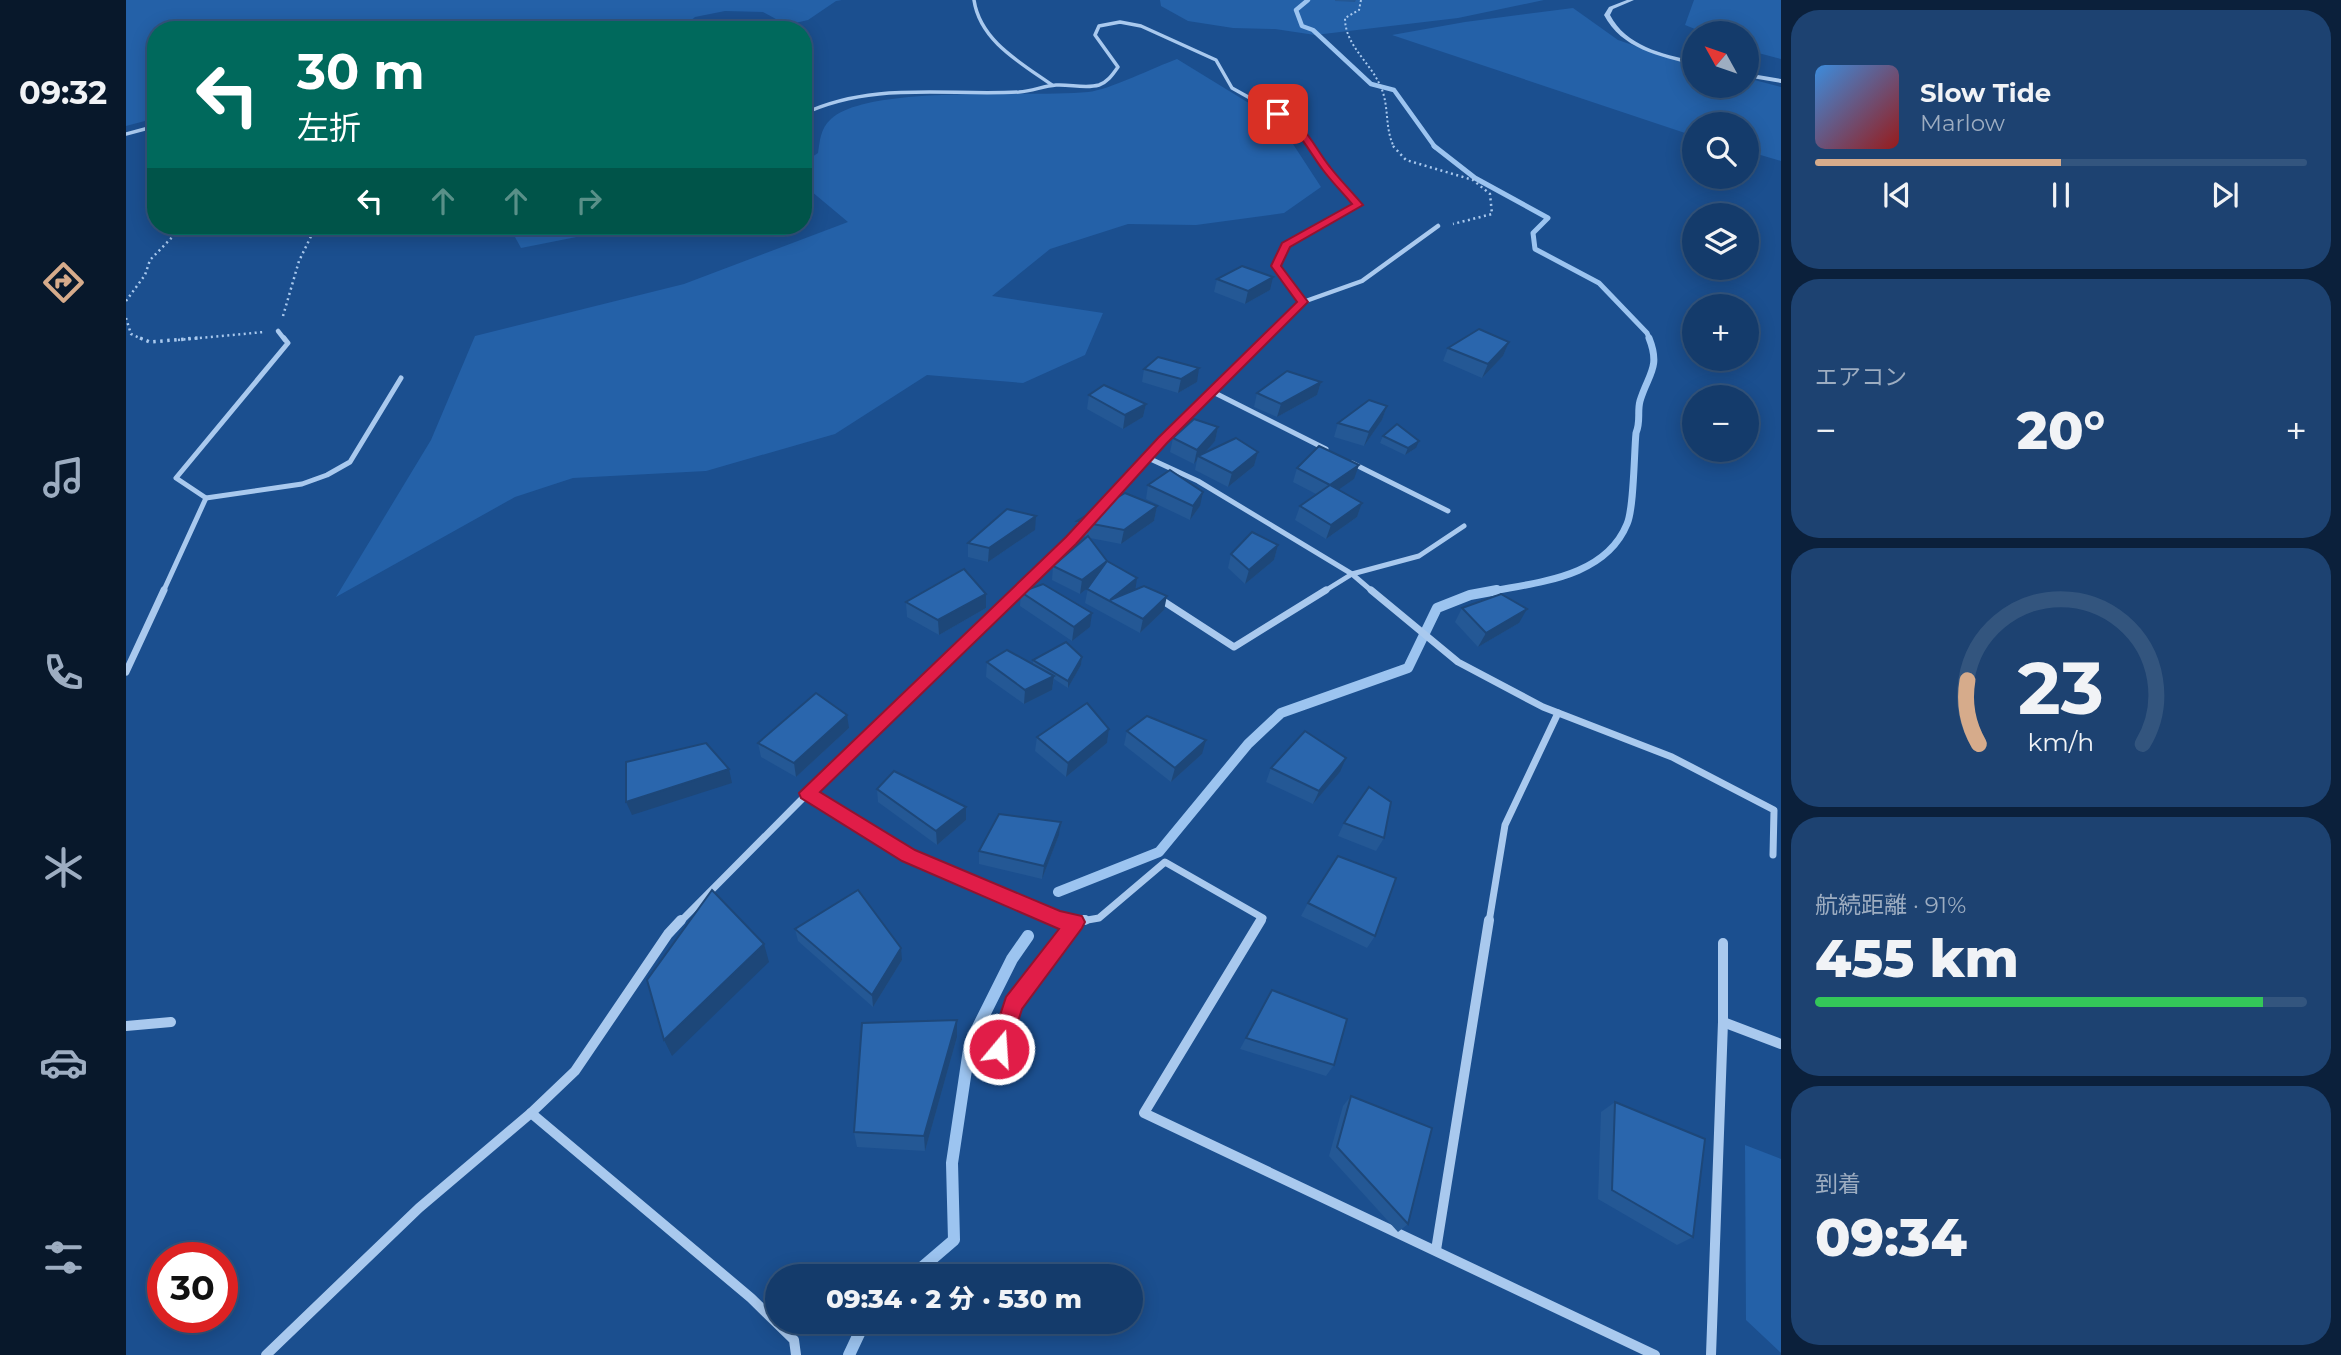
<!DOCTYPE html>
<html lang="ja">
<head>
<meta charset="utf-8">
<style>
  :root { --surface:#143b6b; --page:#1d4271; --text:#f1f3f6; --muted:#9dadc1; --line:#33557e; --accent:#d6ab8b }
  body { margin:0; font-family:Montserrat,"Noto Sans JP",sans-serif; background:var(--page); color:var(--text); height:100vh; display:flex; flex-direction:column; font-size:26px; white-space:nowrap }
  * { box-sizing:border-box; margin:0 }
  p { font-size:23px; color:var(--muted) }
  .icon { flex:none; width:38px; height:38px; fill:none; stroke:currentColor; stroke-width:2; stroke-linecap:round; stroke-linejoin:round }
  .map { position:relative; flex:1; overflow:hidden }
  .drawer { display:flex; flex-direction:column; gap:10px; padding:10px; background:#0b203b; width:560px }
  .drawer>* { flex:none }
  .banner { position:absolute; left:21px; top:21px; width:665px; height:214px; border-radius:28px; box-shadow:0 4px 18px #0003,0 0 0 2px var(--line); background:#00695c; color:#fff; overflow:hidden }
  .needle { width:46px; rotate:310deg }
  .tools { position:absolute; left:1556px; top:21px; display:grid; gap:14px }
  .tools a { display:grid; place-items:center; width:77px; height:77px; border-radius:50%; background:var(--surface); box-shadow:0 4px 18px #0003,0 0 0 2px var(--line); font-size:35px }
  .speed { position:absolute; left:21px; top:1242px; display:flex; gap:14px; font-size:35px; font-weight:700; text-align:center }
  .speed>* { display:grid; place-content:center; width:91px; height:91px; border-radius:50%; background:var(--surface); box-shadow:0 4px 18px #0003,0 0 0 2px var(--line); line-height:1 }
  .speed .limit { border:10px solid #d22; background:#fff; color:#111 }
  .pin { position:absolute; display:grid; place-items:center; width:60px; height:60px; color:#fff; margin:-30px; border-radius:14px; box-shadow:0 4px 10px #0006 }
  .me { position:absolute; width:77px; margin:-38px; rotate:18deg; stroke-linejoin:round; filter:drop-shadow(0 0 5px #0008) }
  .turn { display:flex; align-items:center; gap:24px; height:147px; padding:0 35px; font-size:32px }
  .turn .icon { width:91px; height:91px; stroke-width:2.5 }
  .turn b { display:block; font-size:49px; line-height:60px }
  .lanes { display:flex; align-items:center; height:66px; padding:0 35px; background:#0003; justify-content:center; gap:35px; direction:ltr }
  .lanes .off { opacity:.35 }
  .big { font-size:52px; font-weight:800; line-height:1.1 }
  .drawer .tile { flex:1; display:flex; flex-direction:column; justify-content:center; gap:10px; min-width:0; padding:0 24px; border-radius:28px; background:var(--page) }
  .drawer .dial { align-items:center; gap:0 }
  .dial svg { height:182px; overflow:visible; fill:none; stroke:var(--line); stroke-width:7; stroke-linecap:round; text-anchor:middle }
  .dial text { fill:var(--text); stroke:none }
  .song { display:flex; align-items:center; gap:21px }
  .cover { width:84px; height:84px; border-radius:10px; background:linear-gradient(135deg,hsl(210 70% 55%),hsl(0 70% 35%)) }
  .played { height:7px; border-radius:4px; background:linear-gradient(90deg,var(--accent) 50%,var(--line) 50%) }
  .keys { display:flex; justify-content:space-around; direction:ltr }
  .heat { display:flex; justify-content:space-between; align-items:center; font-size:38px; direction:ltr }
  .charge { height:10px; border-radius:5px; background:linear-gradient(90deg,#34c759 91%,var(--line) 0) }
  .trip { position:absolute; left:639px; top:1264px; width:378px; height:70px; border-radius:35px; background:var(--surface); box-shadow:0 4px 18px #0003,0 0 0 2px var(--line); font-weight:800; line-height:70px; text-align:center }
  main { display:flex; flex:1; min-height:0 }
  .tab-bar { display:flex; flex-direction:column; width:126px; justify-content:space-around; align-items:center; background:#08182b; color:var(--muted) }
  .tab-bar .icon { width:49px; height:49px }
  .tab-bar .on { color:var(--accent) }
  .tab-bar b { font-size:32px; color:var(--text) }
  .map>svg:first-child { display:block }
</style>
</head>
<body>
<main>
<nav class="tab-bar">
<b>09:32</b>
<svg class="icon on" aria-label="directions" viewBox="0 0 24 24"><path d="M12 3l9 9-9 9-9-9zM9 14v-3h6M13 9l2 2-2 2"/></svg>
<svg class="icon" aria-label="music" viewBox="0 0 24 24"><path d="M9 18V5l10-2v13"/><circle cx="6" cy="18" r="3"/><circle cx="16" cy="16" r="3"/></svg>
<svg class="icon" aria-label="phone" viewBox="0 0 24 24"><path d="M5 4h4l2 5-3 2q2 4 5 5l2-3 5 2v4C11 20 4 13 5 4z"/></svg>
<svg class="icon" aria-label="climate" viewBox="0 0 24 24"><path d="M12 3v18M4 7l16 10M4 17L20 7"/></svg>
<svg class="icon" aria-label="car" viewBox="0 0 24 24"><path d="M5 17H2v-5l4-1 3-4h7l3 4 3 1v5h-3M9 17h6M6 11h13"/><circle cx="7" cy="17" r="2"/><circle cx="17" cy="17" r="2"/></svg>
<svg class="icon" aria-label="filters" viewBox="0 0 24 24"><path d="M4 7h16M4 17h16"/><circle cx="9" cy="7" r="2"/><circle cx="15" cy="17" r="2"/></svg>
</nav>
<div class="map">
<svg width="1655" height="1355" viewBox="0 0 1655 1355">
  <rect width="100%" height="100%" fill="#1b4f8f"/>
  <!-- green -->
  <g fill="#2461a8">
    <polygon points="0,0 716,0 710,1 682,20 661,25 637,12 599,11 569,17 554,30 30,30 30,118 0,126"/>
    <polygon points="1034,0 1418,0 1332,18 1189,35 1149,29 1107,28 1062,21 1035,6"/>
    <polygon points="1568,0 1655,0 1655,59 1621,50 1620,33 1579,33 1559,25"/>
    <polygon points="1447,8 1492,40 1568,66 1568,86 1620,86 1621,78 1655,87 1655,161 1621,151 1620,124 1568,124 1568,136 1266,35 1339,22"/>
    <path d="M1051,59L1152,121L1195,187L1158,213L1070,225L1002,224L924,249L866,296L977,313L959,355L897,383L801,375L709,434L580,471L447,478L389,497L210,597L305,440L349,336L558,284L722,222L685,191L677,192V163L692,153C694,141 694,129 705,119C744,84 906,98 962,92C983,90 1029,67 1051,59Z"/>
    <polygon points="383,226 506,226 395,248"/>
    <polygon points="1619,1145 1655,1159 1655,1353 1620,1320"/>
  </g>
  <g fill="none" stroke-linecap="round" stroke-linejoin="round">
    <!-- stream-far4 -->
    <polyline stroke="#9cc4f0" stroke-width="4.5" points="1182,0 1170,10 1176,26 1187,30 1245,84 1268,90 1309,147"/>
    <!-- stream-far3 -->
    <polyline stroke="#9cc4f0" stroke-width="5" points="1308,146 1349,178 1422,218 1407,233 1409,249 1473,283 1521,333 1524,340"/>
    <!-- stream-far2 -->
    <path stroke="#9cc4f0" stroke-width="7" d="M1362,592C1411,582 1479,578 1501,524C1508,509 1508,453 1510,433C1515,421 1511,412 1514,401C1522,374 1535,368 1523,338"/>
    <!-- stream-far1 -->
    <polyline stroke="#9cc4f0" stroke-width="10" points="932,892 1033,852 1122,744 1155,713 1282,668 1311,608 1344,595 1371,590"/>
    <!-- stream -->
    <g stroke="#9cc4f0" stroke-width="12">
      <polyline points="786,1276 828,1240 826,1163 844,1043 886,959 902,936"/>
      <polyline points="723,1355 739,1321"/>
    </g>
    <!-- path-far2 -->
    <path stroke="#a9c9ee" stroke-width="2" stroke-dasharray="2 2.5" stroke-linecap="butt" d="M1235,0L1233,10L1219,18C1219,45 1243,61 1254,85C1264,106 1258,127 1268,147"/>
    <!-- path-far1 -->
    <g stroke="#a9c9ee" stroke-width="2.5" stroke-dasharray="2 3.5" stroke-linecap="butt">
      <polyline points="1267,146 1280,160 1347,180 1364,194 1366,214 1327,224"/>
      <polyline points="0,301 19,275 24,260 57,226"/>
      <polyline points="157,316 173,261 190,226"/>
      <polyline points="0,318 5,334 18,340"/>
      <polyline points="52,340 138,332"/>
    </g>
    <!-- path -->
    <polyline stroke="#a9c9ee" stroke-width="3.5" stroke-dasharray="2.5 4.5" stroke-linecap="butt" points="14,338 24,342 72,338"/>
    <!-- minor-far4 -->
    <g stroke="#a9c9ee" stroke-width="3.5">
      <path d="M848,0C854,41 895,63 926,85"/>
      <path d="M677,114C747,81 819,96 893,92C906,91 918,86 930,85C944,84 959,89 973,85C982,82 987,74 992,67L969,35L973,26L994,22L1015,26L1090,60L1106,88L1165,121L1188,147"/>
      <polyline points="0,134 30,126"/>
    </g>
    <!-- minor-far3 -->
    <g stroke="#a9c9ee" stroke-width="4.5">
      <polyline points="1177,302 1236,281 1312,226"/>
      <polyline points="152,331 159,340"/>
      <polyline points="1138,340 1177,302 1150,266 1160,245 1232,205 1199,166 1187,146"/>
    </g>
    <!-- minor-far2 -->
    <g stroke="#a9c9ee" stroke-width="5">
      <polyline points="158,338 162,343 50,478 80,498 176,484 201,475 224,462 275,378"/>
      <polyline points="1085,391 1200,449"/>
      <polyline points="1020,457 1072,481 1226,574 1247,592"/>
      <polyline points="1226,463 1322,511"/>
      <polyline points="971,512 1085,391 1140,338"/>
      <polyline points="37,592 80,498"/>
      <polyline points="891,592 956,529"/>
      <polyline points="1197,592 1226,574 1293,556 1338,526"/>
    </g>
    <!-- minor-far1 -->
    <g stroke="#a9c9ee" stroke-width="7">
      <polyline points="1245,590 1332,662 1417,707 1546,757 1648,810 1647,855"/>
      <polyline points="1034,599 1108,647 1200,590"/>
      <polyline points="0,672 38,590"/>
      <polyline points="682,793 782,855 932,920 950,922 973,918 1039,862 1137,918 1134,922"/>
      <polyline points="554,922 682,793 893,590"/>
      <polyline points="1363,922 1379,825 1432,713"/>
    </g>
    <!-- minor -->
    <g stroke="#a9c9ee" stroke-width="10">
      <polyline points="936,920 959,920"/>
      <polyline points="1135,920 1018,1113 1529,1355"/>
      <polyline points="1597,1022 1655,1044"/>
      <polyline points="0,1026 45,1022"/>
      <polyline points="873,1049 887,1004 950,922"/>
      <polyline points="405,1113 625,1298 668,1340 670,1355"/>
      <polyline points="1310,1250 1363,920"/>
      <polyline points="140,1355 293,1208 405,1113 449,1071 542,934 555,920"/>
      <polyline points="1585,1355 1597,1022 1597,943"/>
    </g>
    <!-- tertiary -->
    <g fill="#a9c9ee" fill-rule="evenodd">
      <path d="M1501,0H1508L1487,9L1484,15C1500,46 1536,54 1568,61V65C1533,56 1496,49 1478,15L1483,7Z"/>
      <polygon points="1620,73 1655,79 1655,83 1620,77"/>
    </g>
  </g>
  <!-- wall -->
  <g fill="#245895">
    <polygon points="1209,0 1230,0 1229,2 1209,1"/>
    <polygon points="1091,279 1144,290 1119,304 1088,292"/>
    <polygon points="1383,342 1377,356 1356,378 1317,361 1322,348"/>
    <polygon points="1018,369 1071,382 1052,393 1016,382"/>
    <polygon points="1195,382 1191,395 1151,417 1128,407 1131,393"/>
    <polygon points="963,395 1020,404 1017,417 997,429 961,409"/>
    <polygon points="1261,406 1256,420 1238,446 1208,437 1212,423"/>
    <polygon points="1092,427 1089,441 1078,453 1132,452 1128,466 1102,487 1069,470 1071,460 1068,464 1044,452 1047,438"/>
    <polygon points="1257,436 1290,448 1279,455 1254,443"/>
    <polygon points="1171,468 1228,479 1212,489 1236,503 1231,517 1200,539 1169,520 1174,506 1190,494 1167,482"/>
    <polygon points="1022,485 1074,506 1064,520 1020,499"/>
    <polygon points="1031,506 1028,521 995,544 964,538 981,561 1009,590 1038,610 1014,633 959,603 962,588 954,594 926,580 927,566 961,537 950,535 951,521"/>
    <polygon points="909,530 862,562 842,557 842,543"/>
    <polygon points="1152,545 1148,560 1119,584 1102,568 1105,554"/>
    <polygon points="895,592 964,627 946,641 894,606"/>
    <polygon points="860,594 860,608 813,635 781,617 780,602"/>
    <polygon points="1336,608 1393,623 1352,647 1329,622"/>
    <polygon points="956,657 955,665 942,688 928,679 926,690 898,704 860,677 861,662 907,664 907,660"/>
    <polygon points="723,728 670,777 635,757 632,743"/>
    <polygon points="983,729 981,743 940,777 909,751 911,737"/>
    <polygon points="1001,731 1076,754 1045,782 998,745"/>
    <polygon points="1145,768 1214,772 1187,804 1140,782"/>
    <polygon points="751,789 840,807 840,820 811,845 752,802"/>
    <polygon points="935,822 933,835 916,879 853,864 853,851"/>
    <polygon points="1218,823 1258,838 1250,851 1212,836"/>
    <polygon points="1182,903 1249,936 1241,948 1175,916"/>
    <polygon points="669,929 776,960 747,1007 672,941"/>
    <polygon points="1146,990 1208,1065 1200,1076 1114,1049"/>
    <polygon points="831,1037 799,1151 731,1147 728,1132"/>
    <polygon points="1225,1096 1282,1224 1272,1232 1203,1156 1217,1106"/>
    <polygon points="1489,1102 1567,1237 1551,1245 1472,1199 1475,1112"/>
  </g>
  <!-- shaded-wall -->
  <g fill="#1d4779">
    <polygon points="1147,277 1144,290 1119,304 1122,291"/>
    <polygon points="1383,342 1377,356 1356,378 1362,364"/>
    <polygon points="1073,368 1071,382 1052,393 1055,379"/>
    <polygon points="1195,382 1191,395 1151,417 1155,404"/>
    <polygon points="1020,404 1017,417 997,429 999,415"/>
    <polygon points="1261,406 1256,420 1238,446 1243,432"/>
    <polygon points="1092,427 1089,441 1075,457 1072,456 1071,460 1068,464 1071,450"/>
    <polygon points="1293,441 1290,448 1279,455 1282,448"/>
    <polygon points="1132,452 1128,466 1102,487 1106,473"/>
    <polygon points="1233,465 1228,479 1199,499 1204,485"/>
    <polygon points="1077,492 1074,506 1064,520 1067,506"/>
    <polygon points="1236,503 1231,517 1200,539 1205,525"/>
    <polygon points="1031,506 1028,521 995,544 998,530"/>
    <polygon points="910,516 909,530 862,562 863,548"/>
    <polygon points="1152,545 1148,560 1119,584 1123,570"/>
    <polygon points="981,561 979,575 954,594 956,580"/>
    <polygon points="1011,578 1009,592 984,600"/>
    <polygon points="860,594 860,608 813,635 812,620"/>
    <polygon points="1041,596 1038,610 1014,633 1017,619"/>
    <polygon points="1401,609 1393,623 1352,647 1360,633"/>
    <polygon points="966,613 964,627 946,641 948,627"/>
    <polygon points="956,657 955,665 942,688 942,681"/>
    <polygon points="928,676 926,690 898,704 899,690"/>
    <polygon points="721,715 723,728 670,777 668,763"/>
    <polygon points="983,729 981,743 940,777 942,763"/>
    <polygon points="1080,740 1076,754 1045,782 1049,768"/>
    <polygon points="1220,758 1214,772 1187,804 1193,791"/>
    <polygon points="603,769 606,783 506,815 500,802"/>
    <polygon points="840,807 840,820 811,845 810,831"/>
    <polygon points="935,822 933,835 916,879 918,866"/>
    <polygon points="638,944 643,962 546,1056 538,1040"/>
    <polygon points="775,948 776,960 747,1007 746,995"/>
    <polygon points="831,1020 831,1037 799,1151 798,1136"/>
  </g>
  <!-- building -->
  <g fill="#2a66ad" stroke="#1d4779" stroke-width="2">
    <polygon points="1116,266 1147,277 1122,291 1091,279"/>
    <polygon points="1353,329 1383,342 1362,364 1322,348"/>
    <polygon points="1032,357 1073,368 1055,379 1018,369"/>
    <polygon points="1161,371 1195,382 1155,404 1131,393"/>
    <polygon points="978,385 1020,404 999,415 963,395"/>
    <polygon points="1243,400 1261,406 1243,432 1212,423"/>
    <polygon points="1068,419 1092,427 1071,450 1047,438"/>
    <polygon points="1271,424 1293,441 1282,448 1257,436"/>
    <polygon points="1110,438 1132,452 1106,473 1072,456"/>
    <polygon points="1193,446 1233,465 1204,485 1236,503 1205,525 1174,506 1204,485 1171,468"/>
    <polygon points="1044,470 1077,492 1067,506 1022,485"/>
    <polygon points="999,493 1031,506 998,530 951,521"/>
    <polygon points="881,509 910,516 863,548 842,543"/>
    <polygon points="1126,532 1152,545 1123,570 1105,554"/>
    <polygon points="962,536 981,561 956,580 927,566"/>
    <polygon points="981,561 1011,578 984,600 1018,586 1041,596 1017,619 961,589"/>
    <polygon points="838,569 860,594 812,620 780,602"/>
    <polygon points="917,584 966,613 948,627 895,592"/>
    <polygon points="1375,594 1401,609 1360,633 1336,608"/>
    <polygon points="940,642 956,657 942,681 907,660"/>
    <polygon points="881,650 928,676 899,690 861,662"/>
    <polygon points="690,693 721,715 668,763 632,743"/>
    <polygon points="961,703 983,729 942,763 911,737"/>
    <polygon points="1021,716 1080,740 1049,768 1001,731"/>
    <polygon points="1179,731 1220,758 1193,791 1145,768"/>
    <polygon points="580,743 603,769 500,802 500,762"/>
    <polygon points="768,771 840,807 810,831 751,789"/>
    <polygon points="1243,787 1265,802 1258,838 1218,823"/>
    <polygon points="873,814 935,822 918,866 853,851"/>
    <polygon points="1212,856 1270,878 1249,936 1182,903"/>
    <polygon points="586,890 638,944 538,1040 521,980"/>
    <polygon points="732,890 775,948 746,995 669,929"/>
    <polygon points="1146,990 1221,1019 1208,1065 1120,1038"/>
    <polygon points="831,1020 798,1136 728,1132 736,1023"/>
    <polygon points="1225,1096 1306,1128 1282,1224 1211,1147"/>
    <polygon points="1489,1102 1579,1139 1567,1237 1486,1190"/>
  </g>
  <!-- route -->
  <path fill="#e11d48" stroke="#92132f" stroke-width="2" d="M1152,112C1180,122 1187,146 1204,167C1214,180 1226,192 1237,205L1164,247L1155,266L1182,302L1041,443L950,544L694,792L789,850L934,911L956,916L959,922L956,928L896,1009L881,1056L873,1059L866,1056L863,1049L880,997L933,929L776,861L675,798L673,793L940,537L1032,438L1171,302L1145,266L1156,243L1226,204C1217,193 1206,182 1197,170C1181,149 1174,129 1149,116Z"/>
</svg>
<div class="tools">
<a><svg class="needle" viewBox="-14 -14 28 28"><path d="M0-13l5 13h-10z" fill="#e53935"/><path d="M0 13l5-13h-10z" fill="#9dadc1"/></svg></a>
<a><svg class="icon" aria-label="search" viewBox="0 0 24 24"><circle cx="10" cy="10" r="6"/><path d="M15 15l6 6"/></svg></a>
<a><svg class="icon" aria-label="layers" viewBox="0 0 24 24"><path d="M12 4l9 5-9 5-9-5zM3 14l9 5 9-5"/></svg></a>
<a>+</a>
<a>−</a>
</div>
<div class="speed"><div class="limit">30</div></div>
<div class="pin" style="left:1152px;top:114px;background:#d93025"><svg class="icon" aria-label="arrive" viewBox="0 0 24 24"><path d="M6 21V4h12l-3 4 3 4H6"/></svg></div>
<svg class="me" style="left:873px;top:1049px" viewBox="-20 -20 40 40"><circle r="17" fill="#e11d48" stroke="#fff" stroke-width="3"/><path d="M0-11L8 9 0 5-8 9z" fill="#fff"/></svg>
<div class="trip">09:34 · 2 分 · 530 m</div>
<div class="banner">
<div class="turn"><svg class="icon" aria-label="left" viewBox="0 0 24 24"><path d="M17 20v-9H6M10 6l-5 5 5 5"/></svg><div><b>30 m</b>左折</div></div>
<div class="lanes"><svg class="icon" aria-label="left" viewBox="0 0 24 24"><path d="M17 20v-9H6M10 6l-5 5 5 5"/></svg><svg class="icon off" aria-label="ahead" viewBox="0 0 24 24"><path d="M12 20V5M6 11l6-6 6 6"/></svg><svg class="icon off" aria-label="ahead" viewBox="0 0 24 24"><path d="M12 20V5M6 11l6-6 6 6"/></svg><svg class="icon off" aria-label="right" viewBox="0 0 24 24"><path d="M7 20v-9h11M14 6l5 5-5 5"/></svg></div>
</div>
</div>
<section class="drawer">
<div class="tile">
<div class="song"><i class="cover"></i><div><b>Slow Tide</b><p>Marlow</p></div></div>
<div class="played"></div>
<div class="keys"><svg class="icon" aria-label="previous" viewBox="0 0 24 24"><path d="M18 5L8 12l10 7zM5 5v14"/></svg><svg class="icon" aria-label="pause" viewBox="0 0 24 24"><path d="M8 5v14M16 5v14"/></svg><svg class="icon" aria-label="next" viewBox="0 0 24 24"><path d="M6 5l10 7-10 7zM19 5v14"/></svg></div>
</div>
<div class="tile"><p>エアコン</p>
<div class="heat"><a>−</a><b class="big">20°</b><a>+</a></div>
</div>
<div class="tile dial"><svg viewBox="0 0 100 80">
<path d="M14 69A42 42 0 1 1 86 69"/>
<path d="M14 69A42 42 0 0 1 9 41" stroke="#d6ab8b"/>
<text x="50" y="56" font-size="32" font-weight="700">23</text>
<text x="50" y="72" font-size="11">km/h</text>
</svg></div>
<div class="tile"><p>航続距離 · 91%</p><b class="big">455 km</b><div class="charge"></div></div>
<div class="tile"><p>到着</p><b class="big">09:34</b></div>
</section>
</main>
</body>
</html>
